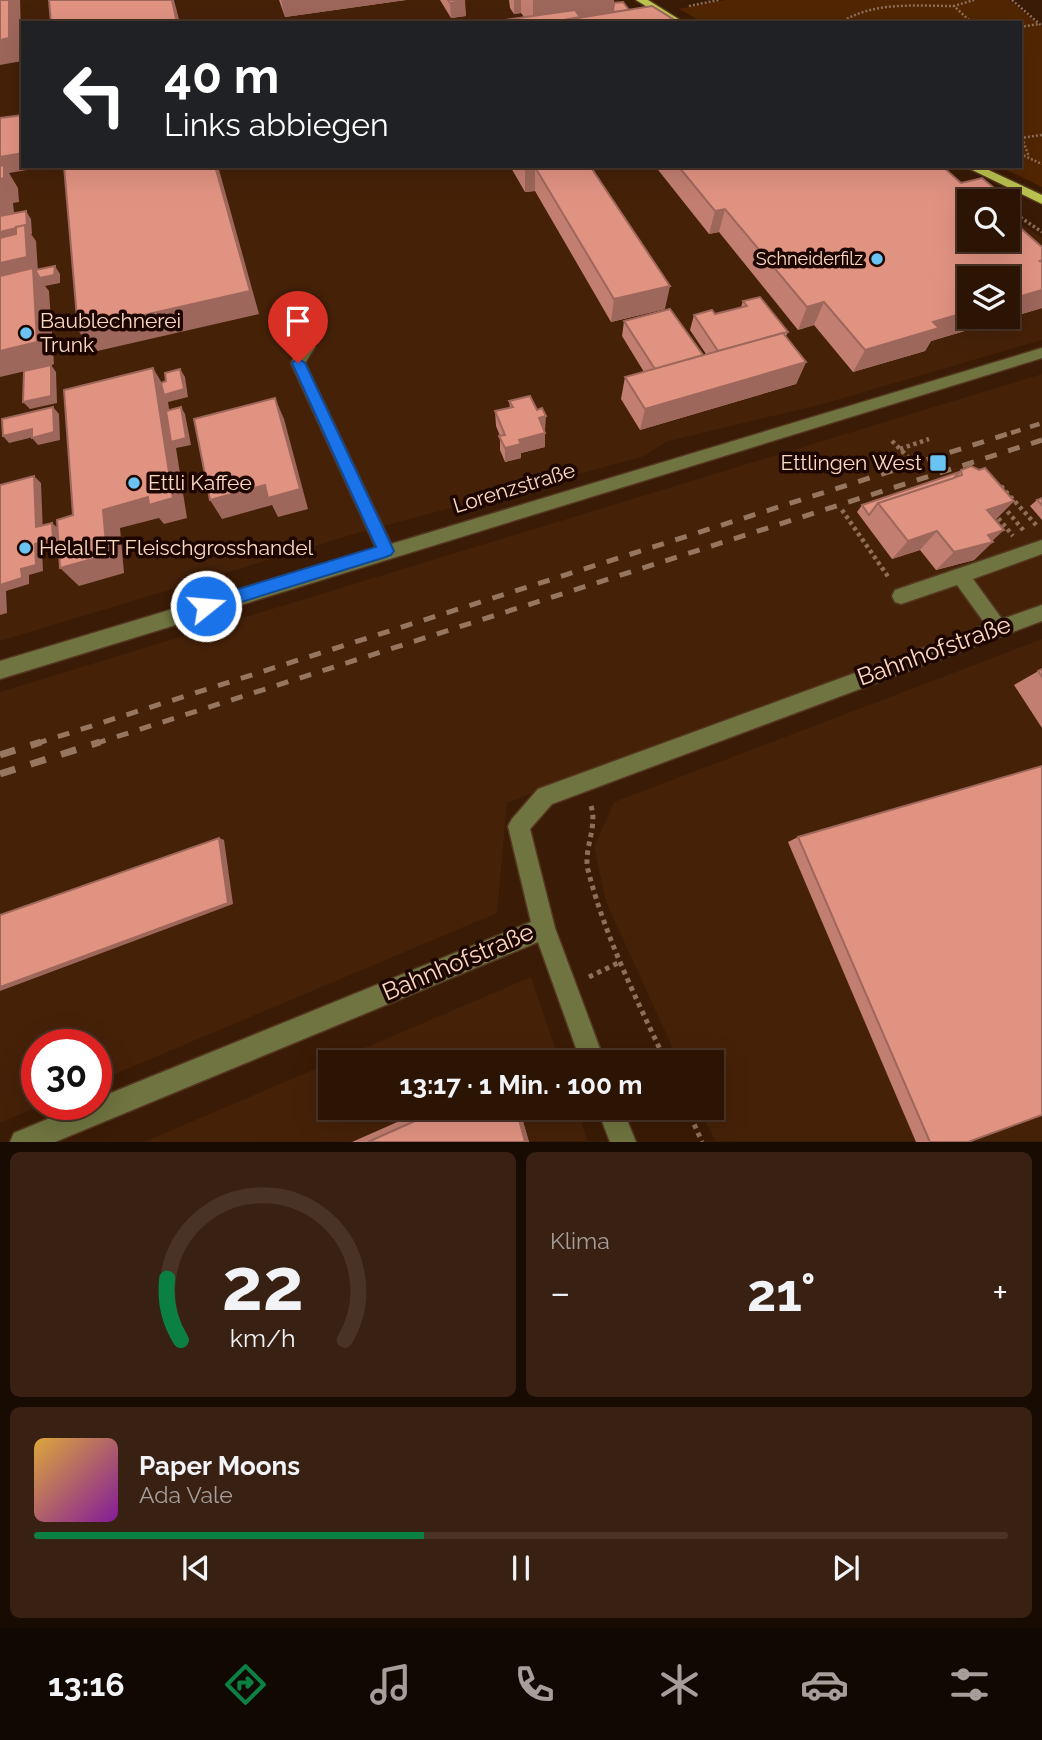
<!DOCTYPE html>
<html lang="de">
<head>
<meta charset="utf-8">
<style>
  :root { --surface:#2c1404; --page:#382113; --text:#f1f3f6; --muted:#a69e9a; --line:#483326; --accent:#0b8043 }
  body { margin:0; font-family:Raleway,sans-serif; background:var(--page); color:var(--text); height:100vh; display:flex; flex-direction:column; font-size:26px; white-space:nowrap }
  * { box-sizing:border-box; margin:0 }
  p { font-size:23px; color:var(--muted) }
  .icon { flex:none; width:38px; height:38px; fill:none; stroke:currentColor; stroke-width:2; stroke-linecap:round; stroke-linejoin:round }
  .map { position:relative; height:1142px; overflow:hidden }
  .drawer { display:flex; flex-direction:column; gap:10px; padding:10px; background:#180b02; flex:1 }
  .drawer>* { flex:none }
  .hud { position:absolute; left:21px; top:21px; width:1001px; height:147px; border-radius:0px; box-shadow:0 7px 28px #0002,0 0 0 2px var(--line); background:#202124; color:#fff; overflow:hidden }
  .fabs { position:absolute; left:957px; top:189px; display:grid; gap:14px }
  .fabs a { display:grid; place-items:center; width:63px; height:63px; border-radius:0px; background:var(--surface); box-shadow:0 7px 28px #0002,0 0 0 2px var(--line); font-size:35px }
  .speed { position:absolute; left:21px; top:1029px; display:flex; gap:14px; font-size:35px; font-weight:700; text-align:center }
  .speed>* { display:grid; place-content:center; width:91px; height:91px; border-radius:50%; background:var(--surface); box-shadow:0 7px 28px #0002,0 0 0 2px var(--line); line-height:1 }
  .speed .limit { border:10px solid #d22; background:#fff; color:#111 }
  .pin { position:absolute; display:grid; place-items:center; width:60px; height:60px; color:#fff; margin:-72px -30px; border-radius:50% 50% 50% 0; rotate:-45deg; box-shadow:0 0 7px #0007 }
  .pin .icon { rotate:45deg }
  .me { position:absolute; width:77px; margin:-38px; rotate:73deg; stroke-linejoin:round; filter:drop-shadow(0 0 5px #0008) }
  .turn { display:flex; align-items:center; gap:24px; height:147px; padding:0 28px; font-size:32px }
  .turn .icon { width:91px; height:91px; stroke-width:2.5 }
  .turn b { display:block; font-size:49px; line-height:60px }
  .big { font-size:52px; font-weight:700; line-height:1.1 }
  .drawer .card { flex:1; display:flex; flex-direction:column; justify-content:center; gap:10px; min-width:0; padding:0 24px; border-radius:10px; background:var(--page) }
  .drawer .dial { align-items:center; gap:0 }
  .dial svg { height:182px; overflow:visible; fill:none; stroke:var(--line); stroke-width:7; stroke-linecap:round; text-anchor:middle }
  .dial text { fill:var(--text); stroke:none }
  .song { display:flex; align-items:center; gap:21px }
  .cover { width:84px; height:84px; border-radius:10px; background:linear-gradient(135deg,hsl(40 70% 55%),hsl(290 70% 35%)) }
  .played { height:7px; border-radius:4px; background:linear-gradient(90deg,var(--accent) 40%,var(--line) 40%) }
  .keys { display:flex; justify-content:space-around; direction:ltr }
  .heat { display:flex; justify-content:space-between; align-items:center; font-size:38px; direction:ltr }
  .drawer .tiles { flex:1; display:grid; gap:10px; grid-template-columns:1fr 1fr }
  .card:last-child { grid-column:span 2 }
  .trip { position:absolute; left:318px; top:1050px; width:406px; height:70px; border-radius:0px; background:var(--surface); box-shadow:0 7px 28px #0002,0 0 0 2px var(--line); font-weight:700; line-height:70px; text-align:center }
  .tabs { display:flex; height:112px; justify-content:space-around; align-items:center; background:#120802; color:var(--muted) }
  .tabs .icon { width:49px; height:49px }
  .tabs .active { color:var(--accent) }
  .tabs b { font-size:32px; color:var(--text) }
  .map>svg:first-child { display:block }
</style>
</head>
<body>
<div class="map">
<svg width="1042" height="1142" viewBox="0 0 1042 1142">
  <rect width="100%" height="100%" fill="#3a1b05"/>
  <!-- built -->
  <g fill="#452108" fill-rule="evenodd">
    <path d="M0,0H618L635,16L647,23H23V166H924L970,201V240H1008V216L1042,237V340L823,404L668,441L642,457L361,532L0,641ZM970,278H1008V317H970Z"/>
    <polygon points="1042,374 1042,618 660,743 507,803 497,913 96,1082 96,1045 37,1045 37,1104 44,1104 0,1123 0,692"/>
    <polygon points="1042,639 1042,1141 715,1141 699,1108 712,1108 712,1062 679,1062 606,902 594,847 614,802"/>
    <polygon points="531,977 560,1062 331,1062 331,1108 576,1108 588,1141 144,1142"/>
  </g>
  <!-- green -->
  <polygon fill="#522603" points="726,0 1009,0 1042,27 1042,187 998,166 1020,166 1020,23 704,23 679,9"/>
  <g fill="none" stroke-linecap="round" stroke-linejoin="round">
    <defs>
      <g id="minor">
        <polygon points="308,342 315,347 305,363 391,544 1042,348 1042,358 0,679 0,661 376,548 291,363 303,343"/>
        <polygon points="1042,540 1042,554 973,579 1002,619 1042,605 1042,621 552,804 530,829 555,928 605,1062 581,1062 538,942 55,1142 10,1142 14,1133 84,1104 96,1104 96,1099 531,922 508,826 512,819 538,789 986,625 957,585 901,604 895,602 892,596 895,590"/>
        <polygon points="597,1108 622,1108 636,1142 610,1142"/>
      </g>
      <g id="major">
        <polygon points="636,0 648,0 685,23 673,23"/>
        <polygon points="964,166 980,166 1042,195 1042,204"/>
      </g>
    </defs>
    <!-- minor casing -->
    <use href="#minor" stroke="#553620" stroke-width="3"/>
    <!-- major casing -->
    <use href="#major" stroke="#553620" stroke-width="3"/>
    <!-- path-far3 -->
    <g stroke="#906f59" stroke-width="2.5" stroke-dasharray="2 2" stroke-linecap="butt">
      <polyline points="1012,0 1042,26"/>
      <polyline points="689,6 719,0"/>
      <path d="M840,23C873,1 916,6 954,6"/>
      <polyline points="972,23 954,6 974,0"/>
      <polyline points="1020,27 1039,24"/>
      <polyline points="1020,69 1023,70"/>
      <polyline points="1020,138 1042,135"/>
      <polyline points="1022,138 1029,157"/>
      <polyline points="1020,154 1042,164"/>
    </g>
    <!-- path-far2 -->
    <polyline stroke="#906f59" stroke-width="3.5" stroke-dasharray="2.5 2.5" stroke-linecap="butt" points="1008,209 1042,232"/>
    <!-- path-far1 -->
    <g stroke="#906f59" stroke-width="4.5" stroke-dasharray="3.5 3.5" stroke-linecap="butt">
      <polyline points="892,441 910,459"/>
      <polyline points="900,449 929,439"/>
      <polyline points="1001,486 1037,526"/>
      <polyline points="1003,506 1024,531"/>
      <polyline points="842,510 889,578"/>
      <polyline points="994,513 1013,536"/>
    </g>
    <!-- path -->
    <g stroke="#906f59" stroke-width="5" stroke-dasharray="4.5 4.5" stroke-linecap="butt">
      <path d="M591,806C598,827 583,850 588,870C605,937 637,1000 666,1062"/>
      <polyline points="589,977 620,962"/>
      <polyline points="687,1108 702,1142"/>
    </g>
    <!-- minor -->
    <use href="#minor" fill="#6f7440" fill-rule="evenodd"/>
    <!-- major -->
    <use href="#major" fill="#bcc450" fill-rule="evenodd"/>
    <!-- rail-far2 -->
    <polyline stroke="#977660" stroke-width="4.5" stroke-dasharray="10 10" stroke-linecap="butt" points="1011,433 1042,423"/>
    <!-- rail-far1 -->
    <g stroke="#977660" stroke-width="5" stroke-dasharray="12 12" stroke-linecap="butt">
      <polyline points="35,744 1017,431"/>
      <polyline points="94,744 1042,440"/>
    </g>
    <!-- rail -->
    <g stroke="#977660" stroke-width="7" stroke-dasharray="16 16" stroke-linecap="butt">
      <polyline points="0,755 41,742"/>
      <polyline points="0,774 100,742"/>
    </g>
  </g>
  <!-- wall -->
  <g fill="#c27e70">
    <polygon points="279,0 406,0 285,17"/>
    <polygon points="440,0 464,0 466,16 451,18"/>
    <polygon points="509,0 614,0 614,3 629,10 673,23 505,23 505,20 524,17 521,13 514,14 510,8"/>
    <polygon points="510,166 610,166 592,170 665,309 611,322 535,191 525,192"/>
    <polygon points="655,166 930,166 961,183 1010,201 1008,205 1008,201 970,201 1042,247 1042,308 931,341 925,351 853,372 814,325 798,330 719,232 709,234"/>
    <polygon points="743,301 788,332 786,336 806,362 796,384 640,430 621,399 625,377 644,372 622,336 624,321 703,355 706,354 690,330 694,315 715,314 741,307"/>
    <polygon points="509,401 545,431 545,447 521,453 521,458 505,462 500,450 500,436 496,426 495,411 510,408"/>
    <polygon points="961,470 1014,501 995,520 992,541 974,560 936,570 920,550 892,559 857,512 862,505 959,472"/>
    <polygon points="1042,498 1042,520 1030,506 1037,500"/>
    <polygon points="1042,669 1042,728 1014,685"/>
    <polygon points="798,837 968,1142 916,1142 788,842"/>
    <polygon points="429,1108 519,1108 529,1142 352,1142"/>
  </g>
  <!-- shaded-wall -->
  <g fill="#9e675b">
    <polygon points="9,0 20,0 22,61 0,65 0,40"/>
    <polygon points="172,0 174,0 180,23 177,23"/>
    <polygon points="281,0 406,0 285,17"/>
    <polygon points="465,0 466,16 451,18 450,3"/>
    <polygon points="514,0 521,0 521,13 514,14"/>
    <polygon points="533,0 614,0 613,20 533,23"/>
    <polygon points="673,19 673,23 650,23"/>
    <polygon points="23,153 23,166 39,166 39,168 9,173 18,188 19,202 13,203 15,222 0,226 0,157"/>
    <polygon points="215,166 218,166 259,314 93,352 78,330"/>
    <polygon points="578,166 610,166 577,173"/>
    <polygon points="535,167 535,191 525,192 525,169"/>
    <polygon points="725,209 719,232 709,234 715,211"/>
    <polygon points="26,211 31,219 32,234 31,234 36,241 38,272 55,266 60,274 60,283 45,286 49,291 54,364 51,365 56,372 57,403 30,409 23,402 51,365 0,377 0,232"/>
    <polygon points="670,286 665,309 611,322 614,299"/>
    <polygon points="1042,290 1042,308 931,341 925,351 853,372 865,350 933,322 970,311 970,317 1008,317 1008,300"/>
    <polygon points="824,302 814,325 798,330 807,307"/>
    <polygon points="806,362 796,384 640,430 645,409"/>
    <polygon points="153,368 166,390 180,369 185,377 188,397 168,402 174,441 181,407 185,414 191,445 176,448 187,518 164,524 159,518 120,528 124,573 79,586 60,568 103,510"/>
    <polygon points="275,398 284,419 308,509 278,517 272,505 222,519 210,500"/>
    <polygon points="53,407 59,414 60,440 38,445 32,438"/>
    <polygon points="546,416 545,431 538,432 539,418"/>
    <polygon points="32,429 38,436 9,443 3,436"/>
    <polygon points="545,433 545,447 521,453 521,458 505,462 505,448 519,440"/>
    <polygon points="34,476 41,483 43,534 36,527"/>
    <polygon points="1014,501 994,520 987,510"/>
    <polygon points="52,523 59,529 60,545 42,550 43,571 29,575 29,584 6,591 7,613 0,615 0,585"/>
    <polygon points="1004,530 990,543 993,542 974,560 936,570 954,552 988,535"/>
    <polygon points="937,531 920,550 892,559 908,541"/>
    <polygon points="219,838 224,840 233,904 0,991 0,987"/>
    <polygon points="516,1108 519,1108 529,1142 525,1142"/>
  </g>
  <!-- building -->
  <g fill="#e19382" stroke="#9e675b" stroke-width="2">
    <polygon points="0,0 9,0 9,38 0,40"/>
    <polygon points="49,0 172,0 177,23 51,23"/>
    <polygon points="448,0 465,0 450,3"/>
    <polygon points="623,2 629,10 613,12 614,3"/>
    <polygon points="652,6 673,19 650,23 547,23"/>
    <polygon points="575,10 580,17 547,23 507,23 505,20"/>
    <polygon points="23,115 23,153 0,157 0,118"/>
    <polygon points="4,165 4,178 0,179 0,166"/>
    <polygon points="64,166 215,166 250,291 78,330"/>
    <polygon points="524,166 590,166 670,286 614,299 535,167 525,169"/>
    <polygon points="678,166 930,166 933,168 942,166 961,183 982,178 1010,201 970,201 970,240 1008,240 1008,217 1042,247 1042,260 1040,261 1042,262 1042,290 1008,300 1008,278 970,278 970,311 933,322 939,328 865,350 824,302 807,307 725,209 715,211"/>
    <polygon points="26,211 27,226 16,227 16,228 0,232 0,216"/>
    <polygon points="25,225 27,257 0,263 0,238 16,234 16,227"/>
    <polygon points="55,266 54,275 40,278 35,270"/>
    <polygon points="33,268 37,342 0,351 0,276"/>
    <polygon points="760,297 788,332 718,351 694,315 712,310 715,314 747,306 743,301"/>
    <polygon points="670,309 703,355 655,369 624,321"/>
    <polygon points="783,333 806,362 645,409 625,377"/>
    <polygon points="51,365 51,396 23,402 24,371"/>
    <polygon points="153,368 173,498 149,505 148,497 103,510 107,555 60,568 57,520 73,515 64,390"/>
    <polygon points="180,369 184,389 164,395 161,383 166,381 165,373"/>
    <polygon points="530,396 537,410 542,408 546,416 539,418 545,433 519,440 521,444 505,448 499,436 505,435 495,411 513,407 509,401"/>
    <polygon points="275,398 300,489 268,498 265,485 210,500 194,419"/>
    <polygon points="53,407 54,432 32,438 32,429 3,436 2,419"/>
    <polygon points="181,407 186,438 171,442 166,411"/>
    <polygon points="971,466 979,470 985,468 1014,501 987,510 1004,530 988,535 993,542 954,552 937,531 908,541 878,503 962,475 961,470"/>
    <polygon points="959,472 954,478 878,503 869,515 862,505"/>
    <polygon points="34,476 36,527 52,523 53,539 35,544 36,565 21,569 22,578 0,585 0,485"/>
    <polygon points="1042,498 1042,505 1037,500"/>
    <polygon points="1042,669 1042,677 1038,671"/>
    <polygon points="1042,766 1042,1115 968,1142 930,1142 798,837"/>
    <polygon points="219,838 228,903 0,987 0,915"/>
    <polygon points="444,1108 516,1108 525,1142 368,1142"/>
  </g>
  <!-- route -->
  <polygon fill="#1a73e8" stroke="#114b97" stroke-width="2" points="298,358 305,363 394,551 391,555 386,557 206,613 200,611 198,606 200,601 206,599 376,547 292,363"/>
  <!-- markers -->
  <g fill="#6ac3f1" stroke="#1d0600" stroke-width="2.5">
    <circle cx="877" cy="259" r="7"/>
    <circle cx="26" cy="333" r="7"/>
    <rect x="929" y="454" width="18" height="18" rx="3.5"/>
    <circle cx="134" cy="483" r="7"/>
    <circle cx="25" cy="548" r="7"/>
  </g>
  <g text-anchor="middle" stroke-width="7" stroke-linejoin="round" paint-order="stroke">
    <!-- far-poi labels -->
    <g font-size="18" fill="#fcd9c3" stroke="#1d0600" text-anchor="end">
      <text x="863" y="265">Schneiderfilz</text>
    </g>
    <!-- poi labels -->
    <g font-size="21" fill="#fcd9c3" stroke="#1d0600" text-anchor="start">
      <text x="40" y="328">Baublechnerei<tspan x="40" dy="24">Trunk</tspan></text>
      <text x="922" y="470" text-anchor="end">Ettlingen West</text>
      <text x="148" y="490">Ettli Kaffee</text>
      <text x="39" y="555">Helal ET Fleischgrosshandel</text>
    </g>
    <!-- street labels -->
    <g font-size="21" fill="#fcd9c3" stroke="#1d0600">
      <text transform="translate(514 488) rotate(-17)" y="7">Lorenzstraße</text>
    </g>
    <!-- near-street labels -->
    <g font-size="24" fill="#fcd9c3" stroke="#1d0600">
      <text transform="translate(934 651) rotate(-20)" y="8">Bahnhofstraße</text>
      <text transform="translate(458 962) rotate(-23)" y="8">Bahnhofstraße</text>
    </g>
  </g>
</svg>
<div class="fabs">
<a><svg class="icon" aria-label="search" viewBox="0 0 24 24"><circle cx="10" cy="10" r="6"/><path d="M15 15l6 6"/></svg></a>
<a><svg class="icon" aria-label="layers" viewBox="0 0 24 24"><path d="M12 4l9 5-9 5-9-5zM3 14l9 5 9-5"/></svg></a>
</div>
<div class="speed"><div class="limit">30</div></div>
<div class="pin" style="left:298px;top:363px;background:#d93025"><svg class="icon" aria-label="arrive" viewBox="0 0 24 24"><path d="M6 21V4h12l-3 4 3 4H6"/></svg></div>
<svg class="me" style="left:206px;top:606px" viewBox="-20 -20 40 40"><circle r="17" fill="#1a73e8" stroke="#fff" stroke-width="3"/><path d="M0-11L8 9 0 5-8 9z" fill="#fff"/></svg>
<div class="trip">13:17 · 1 Min. · 100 m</div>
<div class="hud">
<div class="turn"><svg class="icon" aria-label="left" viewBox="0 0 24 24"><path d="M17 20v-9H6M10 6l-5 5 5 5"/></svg><div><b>40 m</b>Links abbiegen</div></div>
</div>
</div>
<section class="drawer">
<div class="tiles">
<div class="card dial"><svg viewBox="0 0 100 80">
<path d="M14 69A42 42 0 1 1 86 69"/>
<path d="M14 69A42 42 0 0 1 8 42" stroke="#0b8043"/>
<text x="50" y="56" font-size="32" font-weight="700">22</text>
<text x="50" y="72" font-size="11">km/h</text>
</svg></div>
<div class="card"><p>Klima</p>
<div class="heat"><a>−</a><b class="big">21°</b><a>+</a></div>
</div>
<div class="card">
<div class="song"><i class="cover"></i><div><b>Paper Moons</b><p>Ada Vale</p></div></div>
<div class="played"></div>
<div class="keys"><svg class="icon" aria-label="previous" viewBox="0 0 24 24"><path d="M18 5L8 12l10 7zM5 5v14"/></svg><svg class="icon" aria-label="pause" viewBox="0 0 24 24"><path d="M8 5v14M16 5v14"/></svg><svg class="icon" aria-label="next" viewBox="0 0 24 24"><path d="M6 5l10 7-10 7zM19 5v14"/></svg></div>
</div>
</div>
</section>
<nav class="tabs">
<b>13:16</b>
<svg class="icon active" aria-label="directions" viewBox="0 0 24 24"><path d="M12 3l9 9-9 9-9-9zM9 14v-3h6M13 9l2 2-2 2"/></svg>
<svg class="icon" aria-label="music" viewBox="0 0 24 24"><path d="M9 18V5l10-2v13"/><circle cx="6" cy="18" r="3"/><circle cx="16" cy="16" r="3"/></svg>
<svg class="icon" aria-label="phone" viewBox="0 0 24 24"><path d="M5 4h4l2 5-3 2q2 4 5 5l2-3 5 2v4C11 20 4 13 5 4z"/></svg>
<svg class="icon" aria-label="climate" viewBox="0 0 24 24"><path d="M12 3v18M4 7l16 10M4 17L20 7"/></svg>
<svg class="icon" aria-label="car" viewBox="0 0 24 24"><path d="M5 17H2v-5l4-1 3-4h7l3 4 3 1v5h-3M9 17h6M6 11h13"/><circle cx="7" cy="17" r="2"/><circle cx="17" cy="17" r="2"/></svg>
<svg class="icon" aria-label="filters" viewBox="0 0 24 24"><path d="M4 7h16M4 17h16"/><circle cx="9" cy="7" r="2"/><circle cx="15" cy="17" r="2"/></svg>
</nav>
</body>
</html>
